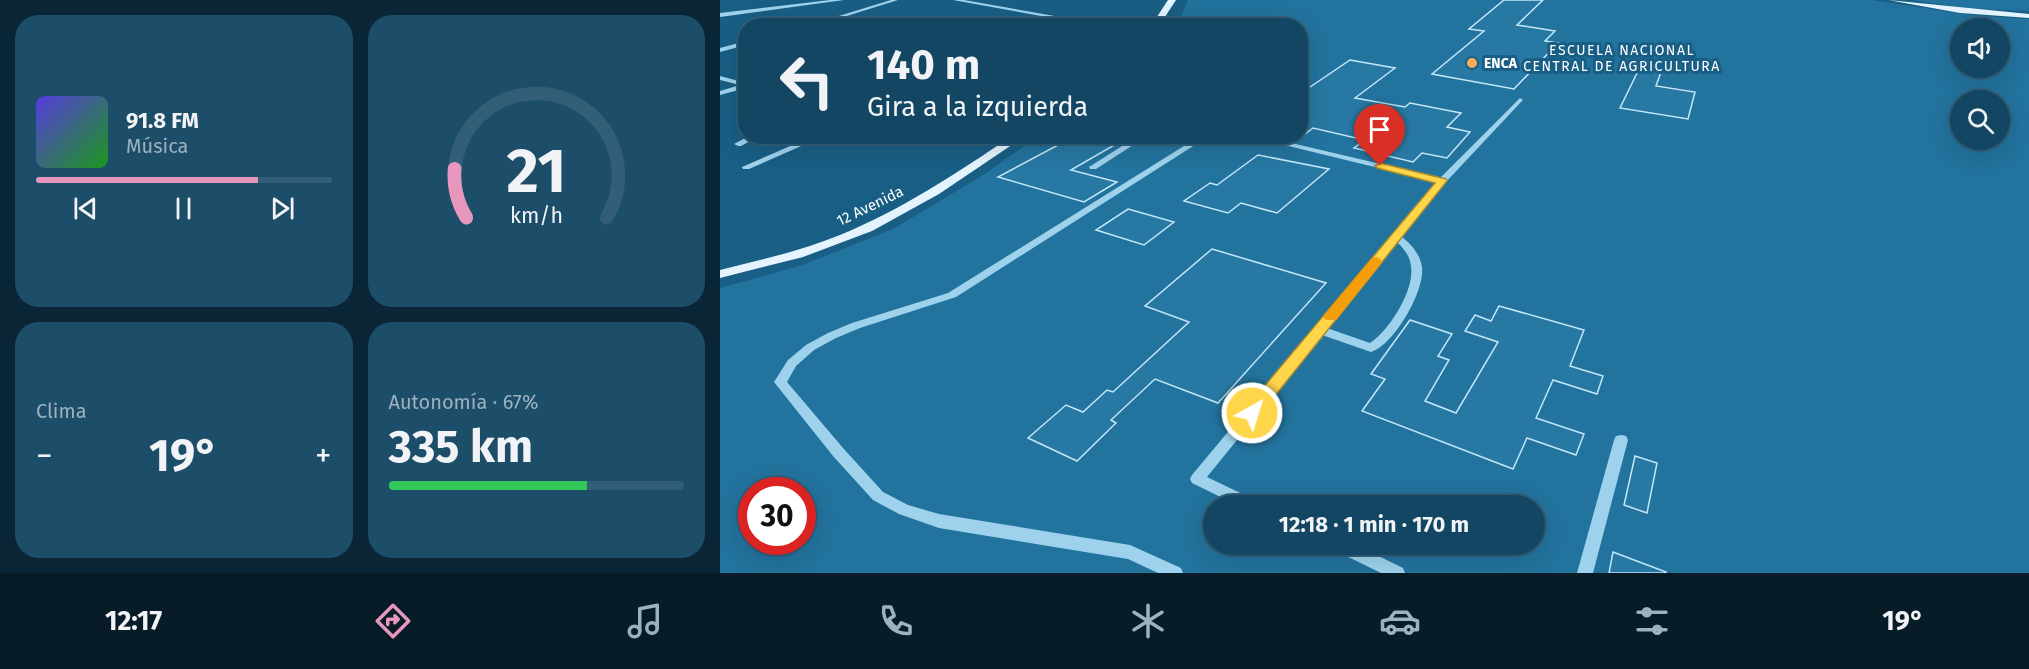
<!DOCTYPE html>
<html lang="es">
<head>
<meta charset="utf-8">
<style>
  :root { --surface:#134663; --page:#1c4d69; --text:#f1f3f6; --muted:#9db1be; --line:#325e78; --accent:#e797bd }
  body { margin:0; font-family:"Fira Sans",sans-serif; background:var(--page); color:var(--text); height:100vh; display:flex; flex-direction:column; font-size:22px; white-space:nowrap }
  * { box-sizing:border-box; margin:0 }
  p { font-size:20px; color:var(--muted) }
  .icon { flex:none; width:33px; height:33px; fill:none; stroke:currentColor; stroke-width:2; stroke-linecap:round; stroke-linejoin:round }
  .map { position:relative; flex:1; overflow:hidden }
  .panel { display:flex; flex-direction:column; gap:15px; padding:15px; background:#0a2636; width:720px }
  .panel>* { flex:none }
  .hud { position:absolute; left:18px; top:18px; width:570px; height:126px; border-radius:24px; box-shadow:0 6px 24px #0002,0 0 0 2px var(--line); background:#134663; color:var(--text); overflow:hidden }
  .fabs { position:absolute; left:1230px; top:18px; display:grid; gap:12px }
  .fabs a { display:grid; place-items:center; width:60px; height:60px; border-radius:50%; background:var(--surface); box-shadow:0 6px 24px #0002,0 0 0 2px var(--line); font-size:30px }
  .speed { position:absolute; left:18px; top:477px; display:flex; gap:12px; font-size:30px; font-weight:700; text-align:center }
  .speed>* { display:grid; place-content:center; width:78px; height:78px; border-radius:50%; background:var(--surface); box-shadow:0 6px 24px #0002,0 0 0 2px var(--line); line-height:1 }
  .speed .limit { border:9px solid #d22; background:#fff; color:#111 }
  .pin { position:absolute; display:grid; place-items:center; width:51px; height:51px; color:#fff; margin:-62px -26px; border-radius:50% 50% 50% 0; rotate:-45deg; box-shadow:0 0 6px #0007 }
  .pin .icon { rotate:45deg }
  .me { position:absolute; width:66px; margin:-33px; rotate:39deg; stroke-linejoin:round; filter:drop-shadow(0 0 4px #0008) }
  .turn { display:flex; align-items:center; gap:21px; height:126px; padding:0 30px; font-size:27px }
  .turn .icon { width:78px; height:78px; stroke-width:2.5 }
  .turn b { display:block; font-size:42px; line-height:51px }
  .big { font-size:45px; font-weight:700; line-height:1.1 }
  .panel .card { flex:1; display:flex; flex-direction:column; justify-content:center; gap:9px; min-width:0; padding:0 21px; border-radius:24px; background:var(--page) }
  .panel .dial { align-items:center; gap:0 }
  .dial svg { height:156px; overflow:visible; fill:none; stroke:var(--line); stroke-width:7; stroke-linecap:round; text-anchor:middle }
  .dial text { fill:var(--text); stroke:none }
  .song { display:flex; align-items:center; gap:18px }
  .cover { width:72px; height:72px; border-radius:9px; background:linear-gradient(135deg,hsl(250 70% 55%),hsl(120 70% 35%)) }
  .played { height:6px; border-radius:3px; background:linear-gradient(90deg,var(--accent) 75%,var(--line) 75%) }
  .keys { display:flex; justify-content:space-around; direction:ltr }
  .heat { display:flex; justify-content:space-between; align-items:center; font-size:33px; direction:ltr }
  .charge { height:9px; border-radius:4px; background:linear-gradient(90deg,#34c759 67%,var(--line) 0) }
  .panel .tiles { flex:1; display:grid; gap:15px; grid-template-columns:repeat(2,1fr) }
  .trip { position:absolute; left:483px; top:495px; width:342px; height:60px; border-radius:30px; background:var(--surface); box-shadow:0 6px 24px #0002,0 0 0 2px var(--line); font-weight:700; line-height:60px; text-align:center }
  .tabs { display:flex; height:96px; justify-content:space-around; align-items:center; background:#081c28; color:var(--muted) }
  .tabs .icon { width:42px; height:42px }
  .tabs .current { color:var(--accent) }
  .tabs b { font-size:27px; color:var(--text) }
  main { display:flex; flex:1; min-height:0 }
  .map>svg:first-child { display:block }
</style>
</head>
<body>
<main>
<section class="panel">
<div class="tiles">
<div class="card">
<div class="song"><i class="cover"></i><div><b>91.8 FM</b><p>Música</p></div></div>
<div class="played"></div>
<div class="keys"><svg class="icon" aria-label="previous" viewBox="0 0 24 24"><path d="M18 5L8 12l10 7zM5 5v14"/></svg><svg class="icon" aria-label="pause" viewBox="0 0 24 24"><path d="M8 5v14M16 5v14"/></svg><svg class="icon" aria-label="next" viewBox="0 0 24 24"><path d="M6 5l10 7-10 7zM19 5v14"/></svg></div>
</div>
<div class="card dial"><svg viewBox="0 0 100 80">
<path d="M14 69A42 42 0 1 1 86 69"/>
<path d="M14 69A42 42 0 0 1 8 44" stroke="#e797bd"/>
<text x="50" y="56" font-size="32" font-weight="700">21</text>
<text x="50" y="72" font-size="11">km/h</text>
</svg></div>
<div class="card"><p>Clima</p>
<div class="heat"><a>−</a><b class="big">19°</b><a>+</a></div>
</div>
<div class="card"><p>Autonomía · 67%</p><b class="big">335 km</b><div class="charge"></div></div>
</div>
</section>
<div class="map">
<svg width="1309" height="573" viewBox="0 0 1309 573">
  <rect width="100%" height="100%" fill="#195e84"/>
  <!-- green -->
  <g fill="#22739d" fill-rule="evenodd">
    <path d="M468,0H1152L1250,15L1309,19V573H0V288L82,265L173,229L263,175L317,137L580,136V26L452,25L462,15ZM1240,28H1280V68H1240ZM1240,100H1280V140H1240ZM32,490H82V542H32ZM494,506H814V544H494Z"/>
    <polygon points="1192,0 1309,0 1309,11 1252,9"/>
  </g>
  <!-- building -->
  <g fill="#2778a3" stroke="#c3e7f9" stroke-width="1.5">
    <polygon points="784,0 823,0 797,25 835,31 825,41 838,43 794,89 712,74 764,31 749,29"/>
    <polygon points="630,60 675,68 635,98 685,107 690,103 741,113 727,127 750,132 727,158 702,153 693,162 634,148 645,140 593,128 580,138 580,86 590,87"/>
    <polygon points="919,69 941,72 936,86 975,92 968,119 900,108"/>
    <polygon points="355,136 410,136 351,170 397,182 364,202 278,177"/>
    <polygon points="538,155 609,169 557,213 521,203 508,213 464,201 490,183 497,185"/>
    <polygon points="408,209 454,222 424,245 376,230"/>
    <polygon points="492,249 606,283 498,403 435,379 391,420 396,423 357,461 308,438 346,405 363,412 387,390 393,392 469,322 425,306"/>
    <polygon points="779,306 864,330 850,366 883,376 877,394 833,380 816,418 864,434 856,455 807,438 793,469 642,411 665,379 651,374 690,320 732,334 718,356 729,360 705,401 736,413 778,342 745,331 755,315 771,321"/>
    <polygon points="915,456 937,463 927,513 904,505"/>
    <polygon points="893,552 946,572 946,573 889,573"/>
  </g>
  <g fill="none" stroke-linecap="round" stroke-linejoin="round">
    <!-- minor -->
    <g fill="#9ed2ec" fill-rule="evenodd">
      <polygon points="110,0 124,0 0,17 0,13"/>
      <polygon points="171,0 178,0 95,26 86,26"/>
      <polygon points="233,0 244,0 392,26 377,26"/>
      <polygon points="26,41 26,45 0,52 0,48"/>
      <polygon points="0,76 26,83 26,88 0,95 0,91 20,85 0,80"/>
      <path d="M800,98L803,100L802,101L725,183L682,237C691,244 700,254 702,267C705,291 674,345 651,352L602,335L487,477L539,502L541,506H519L472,483L470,479L472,475L716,182L527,136H542L720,178ZM677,242C684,249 690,256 691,266C695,290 669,331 650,343L607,328Z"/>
      <polygon points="29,136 39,136 21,146 18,146 14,144"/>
      <polygon points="93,136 104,136 29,169 23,169 22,167"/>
      <polygon points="418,136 427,136 376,169 370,169 369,167"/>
      <polygon points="480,136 489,136 236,297 140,328 116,338 94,350 76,366 67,382 123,448 163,492 188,505 219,514 410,545 461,568 463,573 438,573 408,559 219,528 179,514 153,500 113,456 54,382 68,360 86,345 108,333 132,323 228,293"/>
      <polygon points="901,435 906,436 908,440 873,573 857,573 894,440 896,436"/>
      <polygon points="609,544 634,544 683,568 685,573 661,573 612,549"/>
    </g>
    <!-- major -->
    <g fill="#e3f4ff" fill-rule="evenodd">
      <polygon points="448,0 456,0 439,26 431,26"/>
      <polygon points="1168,0 1309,14 1309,18 1240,13"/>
      <path d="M292,136H305L219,194L152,231L83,257L0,278V270C40,260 81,251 120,235C181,210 237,173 292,136Z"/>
    </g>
  </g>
  <!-- route -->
  <polygon fill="#ffd54a" stroke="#a68a30" stroke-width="1.5" points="660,163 726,179 727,181 538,417 532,419 526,417 523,413 526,408 715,183 657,168 655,166"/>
  <!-- slow -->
  <polygon fill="#f59e0b" points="657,257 663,261 616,320 606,320 603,317 606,313 652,258"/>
  <!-- markers -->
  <circle fill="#ffac59" stroke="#195e84" stroke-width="2" cx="752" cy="63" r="6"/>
  <g text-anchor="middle" stroke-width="6" stroke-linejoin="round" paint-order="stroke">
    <!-- far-neighbourhood labels -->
    <g font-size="14" letter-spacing="1.5" fill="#fff" stroke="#195e84">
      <text x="902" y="55">ESCUELA NACIONAL<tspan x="902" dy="16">CENTRAL DE AGRICULTURA</tspan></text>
    </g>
    <!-- far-poi labels -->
    <g font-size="14" font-weight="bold" fill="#fff" stroke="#195e84" text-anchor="start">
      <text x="764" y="68">ENCA</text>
    </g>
    <!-- street labels -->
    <g font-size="15" fill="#fff" stroke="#195e84">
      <text transform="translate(150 206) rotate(-26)" y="5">12 Avenida</text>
    </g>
  </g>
</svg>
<div class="fabs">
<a><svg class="icon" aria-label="sound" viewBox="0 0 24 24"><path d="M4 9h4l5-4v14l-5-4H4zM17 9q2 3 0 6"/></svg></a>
<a><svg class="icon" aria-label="search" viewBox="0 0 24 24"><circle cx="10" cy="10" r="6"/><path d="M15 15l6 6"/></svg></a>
</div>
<div class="speed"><div class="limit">30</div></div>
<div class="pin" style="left:660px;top:166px;background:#d93025"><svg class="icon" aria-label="arrive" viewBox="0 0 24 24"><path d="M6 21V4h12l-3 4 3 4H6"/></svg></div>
<svg class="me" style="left:532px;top:413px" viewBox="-20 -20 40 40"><circle r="17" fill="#ffd54a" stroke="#fff" stroke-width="3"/><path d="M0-11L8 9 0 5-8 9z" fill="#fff"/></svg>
<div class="trip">12:18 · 1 min · 170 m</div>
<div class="hud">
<div class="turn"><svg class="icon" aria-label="left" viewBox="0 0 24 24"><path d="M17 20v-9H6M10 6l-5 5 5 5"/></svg><div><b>140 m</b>Gira a la izquierda</div></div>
</div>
</div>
</main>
<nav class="tabs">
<b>12:17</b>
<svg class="icon current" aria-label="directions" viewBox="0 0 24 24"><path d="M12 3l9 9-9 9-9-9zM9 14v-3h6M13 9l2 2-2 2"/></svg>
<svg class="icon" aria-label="music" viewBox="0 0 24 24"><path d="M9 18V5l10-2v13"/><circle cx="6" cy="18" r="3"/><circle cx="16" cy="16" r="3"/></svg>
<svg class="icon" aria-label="phone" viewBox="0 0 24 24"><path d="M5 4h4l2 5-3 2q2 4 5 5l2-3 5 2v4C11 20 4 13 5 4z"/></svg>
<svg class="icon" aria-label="climate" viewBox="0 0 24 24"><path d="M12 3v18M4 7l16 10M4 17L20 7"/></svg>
<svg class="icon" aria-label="car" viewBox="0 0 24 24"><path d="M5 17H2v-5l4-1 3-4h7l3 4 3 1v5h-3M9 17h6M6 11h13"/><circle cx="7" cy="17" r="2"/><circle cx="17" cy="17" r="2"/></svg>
<svg class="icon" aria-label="filters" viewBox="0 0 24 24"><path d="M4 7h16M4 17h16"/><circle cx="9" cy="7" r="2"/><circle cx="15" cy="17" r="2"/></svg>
<b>19°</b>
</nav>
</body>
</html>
